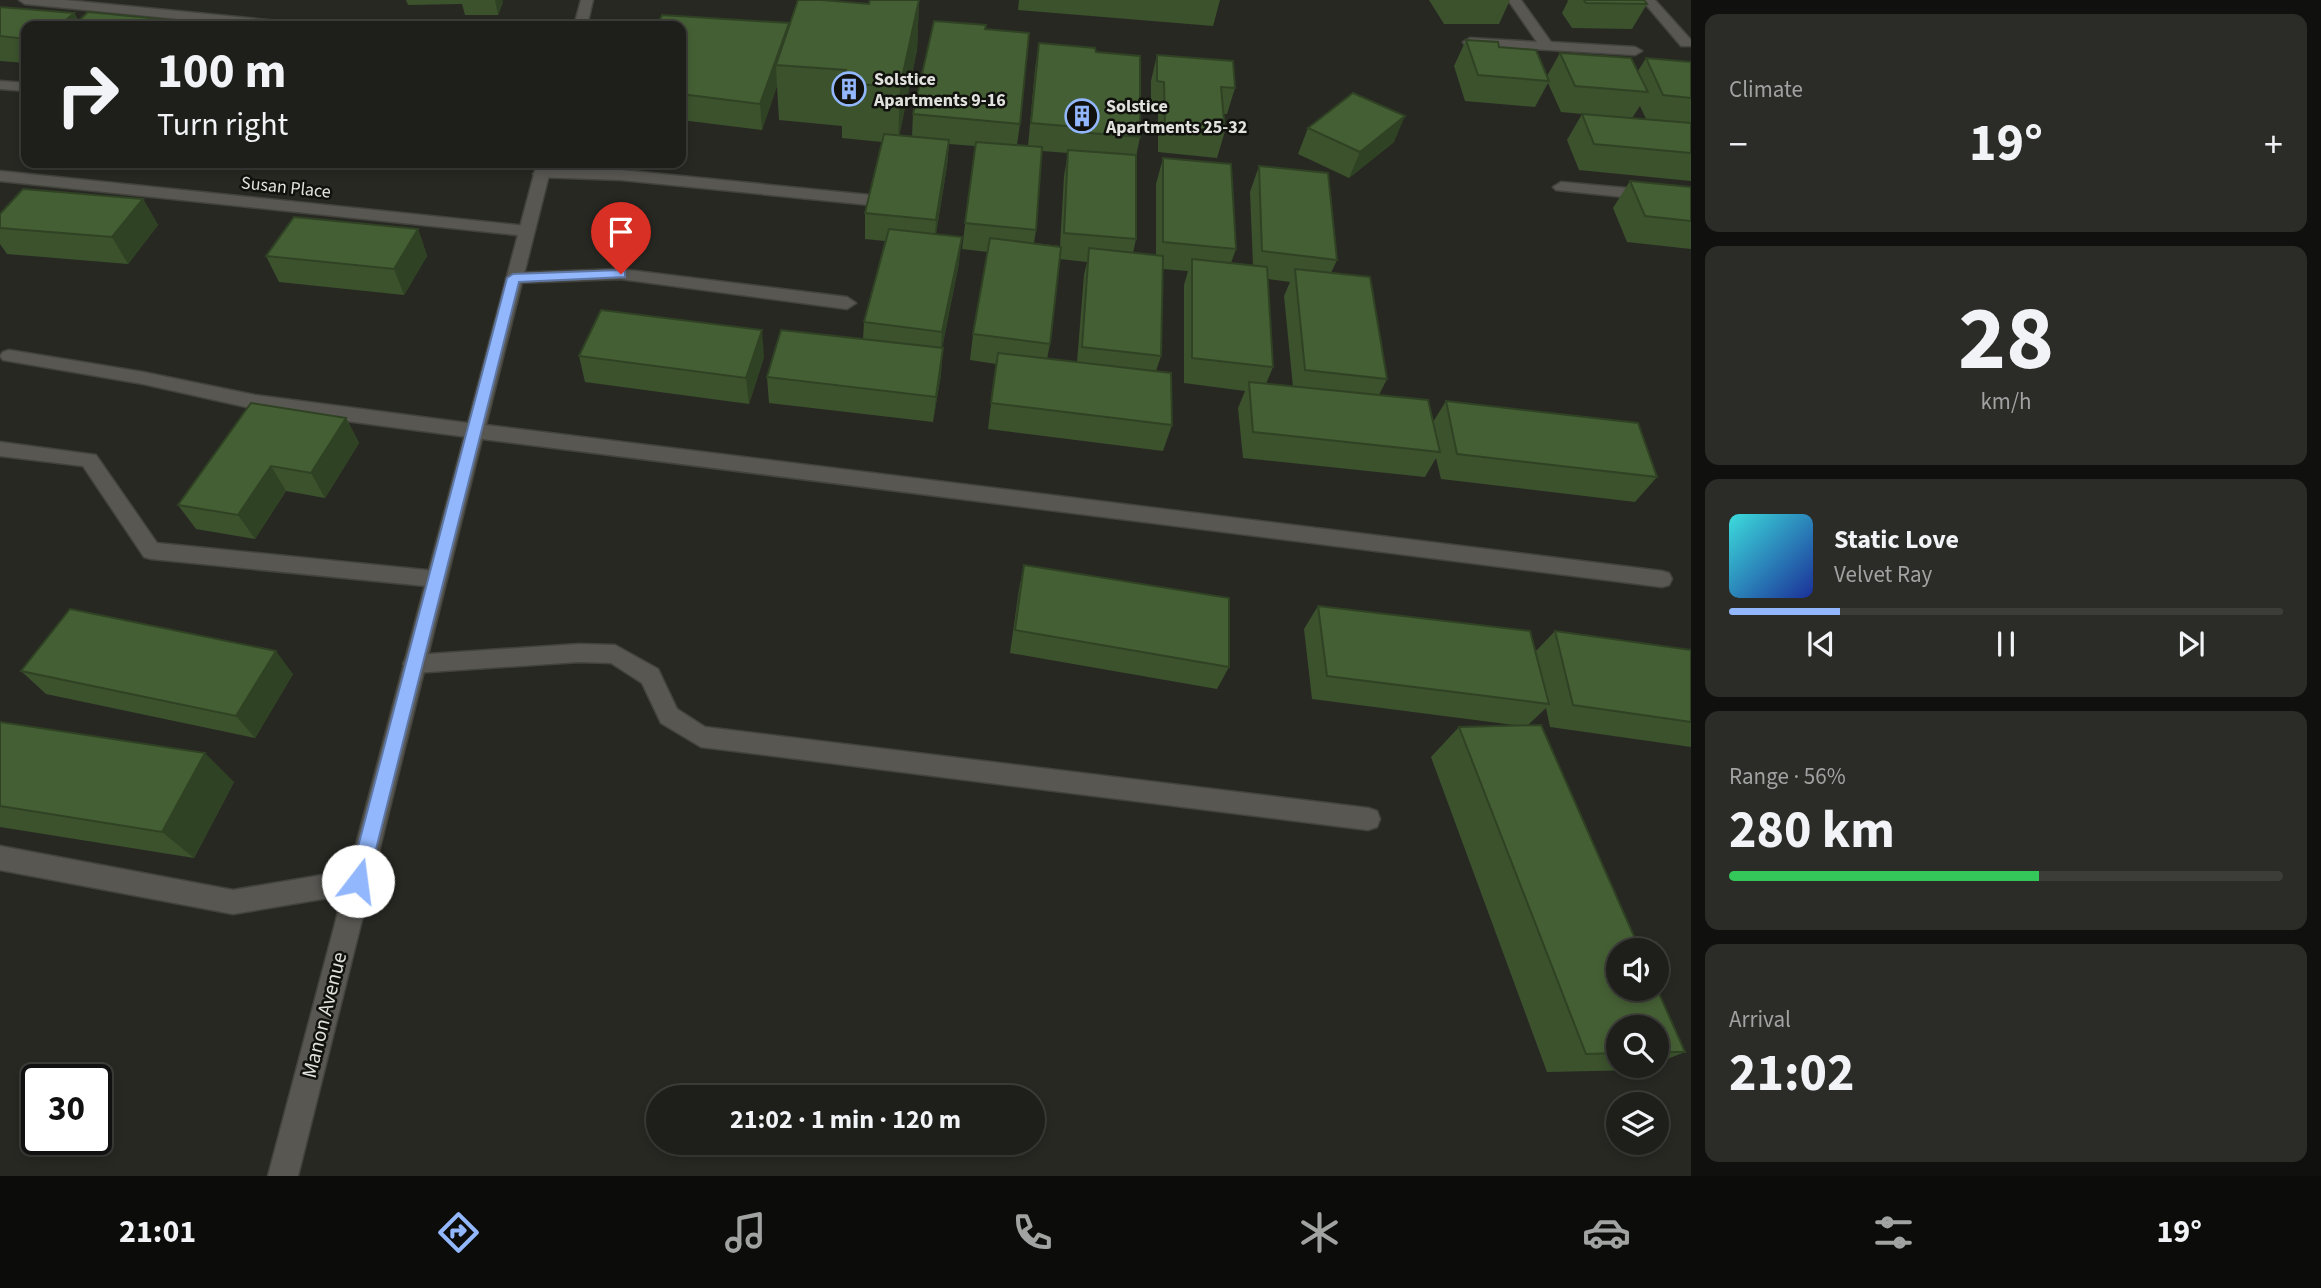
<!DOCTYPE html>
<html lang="en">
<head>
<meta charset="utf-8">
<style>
  :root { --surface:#1e1e1a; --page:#2b2b27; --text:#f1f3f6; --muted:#a1a2a2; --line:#3c3c39; --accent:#92b7fd }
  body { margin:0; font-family:"Source Sans 3",sans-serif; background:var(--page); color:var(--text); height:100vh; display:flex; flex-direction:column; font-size:26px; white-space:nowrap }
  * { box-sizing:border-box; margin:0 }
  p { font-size:23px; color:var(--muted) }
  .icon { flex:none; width:38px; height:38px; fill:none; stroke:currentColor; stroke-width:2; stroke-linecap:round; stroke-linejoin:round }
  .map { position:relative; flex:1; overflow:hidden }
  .drawer { display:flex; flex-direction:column; gap:14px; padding:14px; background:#10100e; width:630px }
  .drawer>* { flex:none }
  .hud { position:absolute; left:21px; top:21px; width:665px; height:147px; border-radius:14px; box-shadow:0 4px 10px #0003,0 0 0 2px var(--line); background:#1e1e1a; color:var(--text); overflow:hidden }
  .tools { position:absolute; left:1606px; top:938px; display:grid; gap:14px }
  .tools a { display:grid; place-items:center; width:63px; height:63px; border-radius:50%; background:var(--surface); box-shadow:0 4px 10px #0003,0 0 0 2px var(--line); font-size:35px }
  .speed { position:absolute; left:21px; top:1064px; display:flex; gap:14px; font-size:35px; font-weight:700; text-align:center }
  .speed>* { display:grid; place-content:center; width:91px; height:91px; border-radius:50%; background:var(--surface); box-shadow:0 4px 10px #0003,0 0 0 2px var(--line); line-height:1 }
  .speed .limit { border:4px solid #111; border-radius:10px; background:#fff; color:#111 }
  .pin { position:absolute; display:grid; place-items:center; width:60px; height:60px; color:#fff; margin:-72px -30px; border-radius:50% 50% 50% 0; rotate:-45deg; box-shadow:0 0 7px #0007 }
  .pin .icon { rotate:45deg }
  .me { position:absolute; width:77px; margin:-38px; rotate:15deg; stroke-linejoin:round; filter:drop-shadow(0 0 5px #0008) }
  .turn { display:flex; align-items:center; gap:24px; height:147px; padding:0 21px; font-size:32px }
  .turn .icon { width:91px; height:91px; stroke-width:2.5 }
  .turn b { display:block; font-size:49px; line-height:60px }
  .big { font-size:52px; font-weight:700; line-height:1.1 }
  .drawer .card { flex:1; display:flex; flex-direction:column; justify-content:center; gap:10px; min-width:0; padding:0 24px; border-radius:14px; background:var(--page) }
  .drawer .dial { align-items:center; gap:0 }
  .dial b { font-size:91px; line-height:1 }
  .song { display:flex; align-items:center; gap:21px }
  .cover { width:84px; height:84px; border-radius:10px; background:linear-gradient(135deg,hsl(180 70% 55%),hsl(230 70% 35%)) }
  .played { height:7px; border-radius:4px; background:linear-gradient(90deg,var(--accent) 20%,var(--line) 20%) }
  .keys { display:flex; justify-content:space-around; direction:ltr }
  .heat { display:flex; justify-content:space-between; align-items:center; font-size:38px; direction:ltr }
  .charge { height:10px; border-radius:5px; background:linear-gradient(90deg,#34c759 56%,var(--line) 0) }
  .trip { position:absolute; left:646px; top:1085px; width:399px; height:70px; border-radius:35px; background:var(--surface); box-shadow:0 4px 10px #0003,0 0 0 2px var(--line); font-weight:700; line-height:70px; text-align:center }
  .tabs { display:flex; height:112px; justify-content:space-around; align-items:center; background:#0c0c0a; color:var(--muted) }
  .tabs .icon { width:49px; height:49px }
  .tabs .active { color:var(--accent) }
  .tabs b { font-size:32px; color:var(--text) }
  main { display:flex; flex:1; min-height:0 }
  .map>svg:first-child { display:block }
</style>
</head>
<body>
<main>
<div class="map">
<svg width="1691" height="1176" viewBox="0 0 1691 1176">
  <rect width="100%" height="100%" fill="#282823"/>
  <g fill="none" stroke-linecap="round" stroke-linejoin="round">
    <defs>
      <g id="lane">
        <polygon points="19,0 65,0 288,22 295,26 250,26 25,4"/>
        <polygon points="1508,0 1521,0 1551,42 1635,47 1642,51 1635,55 1465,45 1463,42 1470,38 1537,42"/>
        <polygon points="1642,0 1655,0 1691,40 1691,46 1681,46"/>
        <polygon points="0,81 26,83 26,91 0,89"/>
        <polygon points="541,169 621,170 870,195 878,200 870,205 621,180 536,177 533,174 536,171"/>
        <polygon points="0,171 526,226 534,231 526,236 0,181"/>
        <polygon points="1561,182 1691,194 1691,204 1556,190 1553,187"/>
        <polygon points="620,269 847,297 856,303 847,309 620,279 514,283 506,278 514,273"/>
        <polygon points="9,350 143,372 255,395 475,424 482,426 484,431 482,436 475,438 255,409 143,384 3,360 0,356 3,352"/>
        <polygon points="0,442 96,455 157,543 436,571 443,573 446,579 443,585 436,587 151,559 144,557 83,466 0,456"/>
        <polygon points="579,644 615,645 658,669 677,709 705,727 1368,808 1377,811 1380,819 1377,827 1368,830 701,747 661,723 642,683 611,663 579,662 414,673 406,671 403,664 406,657 414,655"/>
        <polygon points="0,846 233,890 358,869 367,872 370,881 367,890 358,893 233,914 0,870"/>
      </g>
      <g id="street">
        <polygon points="581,0 593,0 587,26 574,26"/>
        <polygon points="537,163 552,163 486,425 1662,571 1669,573 1672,579 1669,585 1662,587 482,439 298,1176 268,1176"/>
      </g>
    </defs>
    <!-- lane casing -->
    <use href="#lane" stroke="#43433e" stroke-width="3"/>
    <!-- street casing -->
    <use href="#street" stroke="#43433e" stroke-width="3"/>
    <!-- lane -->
    <use href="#lane" fill="#585752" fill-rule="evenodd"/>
    <!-- street -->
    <use href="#street" fill="#585752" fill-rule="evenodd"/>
  </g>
  <!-- wall -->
  <g fill="#3b522d" fill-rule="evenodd">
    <polygon points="406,0 502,0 503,2 498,15 465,15 462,4 408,5"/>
    <path d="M870,0H919L917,50L899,135L912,136L913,114L985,29L1020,124L1017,145L1028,146L1035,69L1039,43L1096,52L1140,137L1136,157V239L1133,253L1156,256V184L1163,158L1236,249L1231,263L1253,266L1250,192L1259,166L1337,260L1331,273L1387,379L1379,395L1433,422L1446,401L1657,477L1635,502L1441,479L1436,458L1425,477L1243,458L1238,408L1245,391L1184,383V285L1188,271L1163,269L1161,356L1156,371L1172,425L1163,451L988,429L996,364L970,360L973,334L988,252L962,249L975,146L949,144L947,166L936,234L959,263L942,348L941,374L933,422L769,403L767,377L863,339L864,322L885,241L865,239V213L882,142L842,138V126L779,120L777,86L762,130L681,120V26H789L869,4ZM1042,151L1068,153L1064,176L1060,246L1034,243L1036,230ZM1060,259L1087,262L1084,275L1077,362L1047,359L1050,344ZM1268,279L1290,282L1284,296L1293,387L1266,384L1273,367Z"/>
    <polygon points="1019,0 1220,0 1213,26 1018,10"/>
    <polygon points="1429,0 1510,0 1499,24 1444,24"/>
    <polygon points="1567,0 1644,0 1647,4 1632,29 1572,28 1562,13 1568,1"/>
    <polygon points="0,7 74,13 79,21 202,23 204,26 26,26 26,63 0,61"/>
    <path d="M1466,40L1499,47L1547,76L1560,53L1638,71L1646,58L1691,62V181L1579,170L1567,140L1582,114L1561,112L1548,83L1535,107L1465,101L1454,66ZM1640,106L1646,119L1632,118Z"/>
    <polygon points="1157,55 1235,88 1227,114 1223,114 1225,131 1217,158 1158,152 1158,108 1151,107 1151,81"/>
    <polygon points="1308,128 1394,142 1349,178 1298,154"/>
    <polygon points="1630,181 1691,187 1691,249 1627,242 1613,208"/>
    <polygon points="143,199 158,225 128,264 7,254 0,244 0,214"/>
    <polygon points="418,229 427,256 404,295 279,282 266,256"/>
    <polygon points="579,356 764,357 749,404 585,382"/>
    <polygon points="346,418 359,443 325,498 286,491 255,539 196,529 178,505"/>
    <polygon points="1024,565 1229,667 1217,689 1010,653 1019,589"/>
    <polygon points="1318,606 1535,652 1555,631 1691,650 1691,747 1550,727 1546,708 1528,725 1685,1052 1657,1063 1657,1027 1619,1027 1619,1066 1651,1066 1640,1070 1547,1072 1431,757 1459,727 1522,726 1312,699 1304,629"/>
    <polygon points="21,671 293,674 255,738 46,694"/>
    <polygon points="0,722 234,782 194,858 0,827"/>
  </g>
  <!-- shaded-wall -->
  <g fill="#304224">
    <polygon points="495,0 502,0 503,2 498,15"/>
    <polygon points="919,0 917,50 898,143 900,87"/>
    <polygon points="74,13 81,26 59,26"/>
    <polygon points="789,23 790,49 776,65 777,86 762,130 760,104"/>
    <polygon points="1405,116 1394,142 1349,178 1360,152"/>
    <polygon points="949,140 947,166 934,246 936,220"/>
    <polygon points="143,199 158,225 128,264 112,237"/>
    <polygon points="418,229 427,256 404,295 394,269"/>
    <polygon points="962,237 959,263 940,359 942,332"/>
    <polygon points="762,330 764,357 749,404 746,378"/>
    <polygon points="943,348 941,374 933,422 936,397"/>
    <polygon points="346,418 359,443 325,498 311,473"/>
    <polygon points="271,466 286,491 255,539 238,515"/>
    <polygon points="276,651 293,674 255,738 236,716"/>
    <polygon points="205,753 234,782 194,858 162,832"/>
  </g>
  <!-- building -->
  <g fill="#455f34" stroke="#304224" stroke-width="2">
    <polygon points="798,0 821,0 869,4 870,0 919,0 900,87 842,83 846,70 776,65"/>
    <polygon points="1584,0 1644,0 1647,4 1586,3"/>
    <polygon points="0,7 74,13 59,26 26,26 26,39 0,36"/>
    <polygon points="88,12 202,23 199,26 73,26"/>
    <polygon points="662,15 789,23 760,104 681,94 681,26 657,26"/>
    <polygon points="934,21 986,25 985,29 1029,33 1020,124 913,114"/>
    <polygon points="217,23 245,26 214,26"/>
    <polygon points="1466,40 1498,42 1499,47 1536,50 1549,81 1478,75"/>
    <polygon points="1039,43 1095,48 1096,52 1140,56 1140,137 1077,132 1077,127 1031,123"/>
    <polygon points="1560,53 1631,58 1648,92 1575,86"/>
    <polygon points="1157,55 1233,61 1235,88 1221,87 1225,131 1165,126 1164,82 1157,81"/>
    <polygon points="1646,58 1691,62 1691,98 1663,95"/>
    <polygon points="1353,93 1405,116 1360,152 1308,128"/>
    <polygon points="1582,114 1691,123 1691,153 1594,144"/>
    <polygon points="884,134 949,140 936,220 865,213"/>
    <polygon points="976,142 1042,147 1036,230 965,223"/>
    <polygon points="1068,150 1136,155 1136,239 1064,233"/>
    <polygon points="1163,158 1231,164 1236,249 1163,242"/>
    <polygon points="1259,166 1328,173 1337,260 1262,251"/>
    <polygon points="1630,181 1691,187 1691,221 1645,216"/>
    <polygon points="23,189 143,199 112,237 0,228 0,214"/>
    <polygon points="294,217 418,229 394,269 266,256"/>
    <polygon points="889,229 962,237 942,332 864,322"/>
    <polygon points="990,238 1061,247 1050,344 973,334"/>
    <polygon points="1089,248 1163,256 1161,356 1082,347"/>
    <polygon points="1192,259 1267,267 1273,367 1192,358"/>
    <polygon points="1295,269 1370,277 1387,379 1305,370"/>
    <polygon points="601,310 762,330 746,378 579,356"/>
    <polygon points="781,330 943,348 936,397 767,377"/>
    <polygon points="998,353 1171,373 1172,425 991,403"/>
    <polygon points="1249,382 1428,400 1440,452 1253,432"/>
    <polygon points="1446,401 1638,423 1657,477 1457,454"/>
    <polygon points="251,403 346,418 311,473 271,466 238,515 178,505"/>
    <polygon points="1024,565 1229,598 1229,667 1015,630"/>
    <polygon points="1318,606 1530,631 1549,704 1327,676"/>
    <polygon points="70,609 276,651 236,716 21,671"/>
    <polygon points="1555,631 1691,650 1691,722 1573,705"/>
    <polygon points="0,722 205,753 162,832 0,806"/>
    <polygon points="1541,725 1640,950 1619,950 1619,989 1657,989 1685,1052 1657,1052 1657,1027 1619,1027 1619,1053 1586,1054 1459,727"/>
  </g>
  <!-- route -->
  <polygon fill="#92b7fd" stroke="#5f77a4" stroke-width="2" points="621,270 625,271 625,277 519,282 368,881 365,888 358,891 352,888 349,881 507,278 513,274"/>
  <!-- icons -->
  <defs>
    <symbol id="building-ring" viewBox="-11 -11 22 22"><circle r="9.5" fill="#11110e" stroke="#92b7fd" stroke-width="1.5"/><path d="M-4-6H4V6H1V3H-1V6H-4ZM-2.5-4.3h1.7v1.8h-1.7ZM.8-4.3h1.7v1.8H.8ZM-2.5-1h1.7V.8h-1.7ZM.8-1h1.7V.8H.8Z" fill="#92b7fd"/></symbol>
  </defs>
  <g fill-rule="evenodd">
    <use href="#building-ring" x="830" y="70" width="38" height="38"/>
    <use href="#building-ring" x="1063" y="97" width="38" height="38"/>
  </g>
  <g text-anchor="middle" stroke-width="5" stroke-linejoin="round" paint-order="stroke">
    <!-- far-poi labels -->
    <g font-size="18" font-weight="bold" fill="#e1e1de" stroke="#11110e" text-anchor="start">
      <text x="874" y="85">Solstice<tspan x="874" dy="21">Apartments 9-16</tspan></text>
      <text x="1106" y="112">Solstice<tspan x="1106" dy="21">Apartments 25-32</tspan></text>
    </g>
    <!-- far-street labels -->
    <g font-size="18" fill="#e1e1de" stroke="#11110e">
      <text transform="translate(286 187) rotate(6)" y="6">Susan Place</text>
    </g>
    <!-- street labels -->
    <g font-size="21" fill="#e1e1de" stroke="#11110e">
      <text transform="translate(324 1015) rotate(-76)" y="7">Manon Avenue</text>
    </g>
  </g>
</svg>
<div class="tools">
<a><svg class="icon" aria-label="sound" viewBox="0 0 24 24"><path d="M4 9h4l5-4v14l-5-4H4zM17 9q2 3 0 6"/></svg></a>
<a><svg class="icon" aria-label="search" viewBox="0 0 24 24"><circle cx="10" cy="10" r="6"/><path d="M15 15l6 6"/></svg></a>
<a><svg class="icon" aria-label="layers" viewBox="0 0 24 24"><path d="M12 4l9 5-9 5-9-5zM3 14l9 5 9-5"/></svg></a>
</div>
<div class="speed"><div class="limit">30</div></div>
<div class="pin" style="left:621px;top:274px;background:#d93025"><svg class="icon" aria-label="arrive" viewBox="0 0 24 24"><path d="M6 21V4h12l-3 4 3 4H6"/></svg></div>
<svg class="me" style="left:358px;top:881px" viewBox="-20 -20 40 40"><circle r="19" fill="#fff"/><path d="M0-13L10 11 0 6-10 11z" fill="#92b7fd"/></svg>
<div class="trip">21:02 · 1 min · 120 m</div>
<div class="hud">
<div class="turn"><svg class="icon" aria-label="right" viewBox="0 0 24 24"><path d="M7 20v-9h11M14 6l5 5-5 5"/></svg><div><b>100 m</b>Turn right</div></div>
</div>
</div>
<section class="drawer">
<div class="card"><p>Climate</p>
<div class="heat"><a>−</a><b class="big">19°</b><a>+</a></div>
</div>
<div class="card dial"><b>28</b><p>km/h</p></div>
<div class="card">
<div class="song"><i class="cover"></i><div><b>Static Love</b><p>Velvet Ray</p></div></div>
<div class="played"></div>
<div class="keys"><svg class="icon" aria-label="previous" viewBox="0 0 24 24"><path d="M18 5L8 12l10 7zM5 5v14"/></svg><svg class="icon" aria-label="pause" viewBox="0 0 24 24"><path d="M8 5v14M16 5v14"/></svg><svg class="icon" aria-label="next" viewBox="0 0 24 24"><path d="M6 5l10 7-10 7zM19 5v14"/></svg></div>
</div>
<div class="card"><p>Range · 56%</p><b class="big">280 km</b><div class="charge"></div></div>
<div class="card"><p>Arrival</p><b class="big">21:02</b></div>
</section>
</main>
<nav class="tabs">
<b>21:01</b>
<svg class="icon active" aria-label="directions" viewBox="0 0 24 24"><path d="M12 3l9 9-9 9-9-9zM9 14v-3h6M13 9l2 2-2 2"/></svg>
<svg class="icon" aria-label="music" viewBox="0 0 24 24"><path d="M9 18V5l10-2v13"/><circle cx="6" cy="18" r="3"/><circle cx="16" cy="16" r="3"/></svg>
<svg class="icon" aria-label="phone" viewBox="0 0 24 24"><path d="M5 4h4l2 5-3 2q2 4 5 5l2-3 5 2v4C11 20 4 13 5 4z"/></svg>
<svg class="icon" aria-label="climate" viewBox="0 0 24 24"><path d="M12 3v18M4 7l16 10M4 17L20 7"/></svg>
<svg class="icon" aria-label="car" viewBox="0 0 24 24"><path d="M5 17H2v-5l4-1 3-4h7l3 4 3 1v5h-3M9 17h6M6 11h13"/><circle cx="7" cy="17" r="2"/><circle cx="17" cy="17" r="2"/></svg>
<svg class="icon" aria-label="filters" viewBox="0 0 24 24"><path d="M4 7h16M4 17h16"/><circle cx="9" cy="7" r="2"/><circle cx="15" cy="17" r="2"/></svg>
<b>19°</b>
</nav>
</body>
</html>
